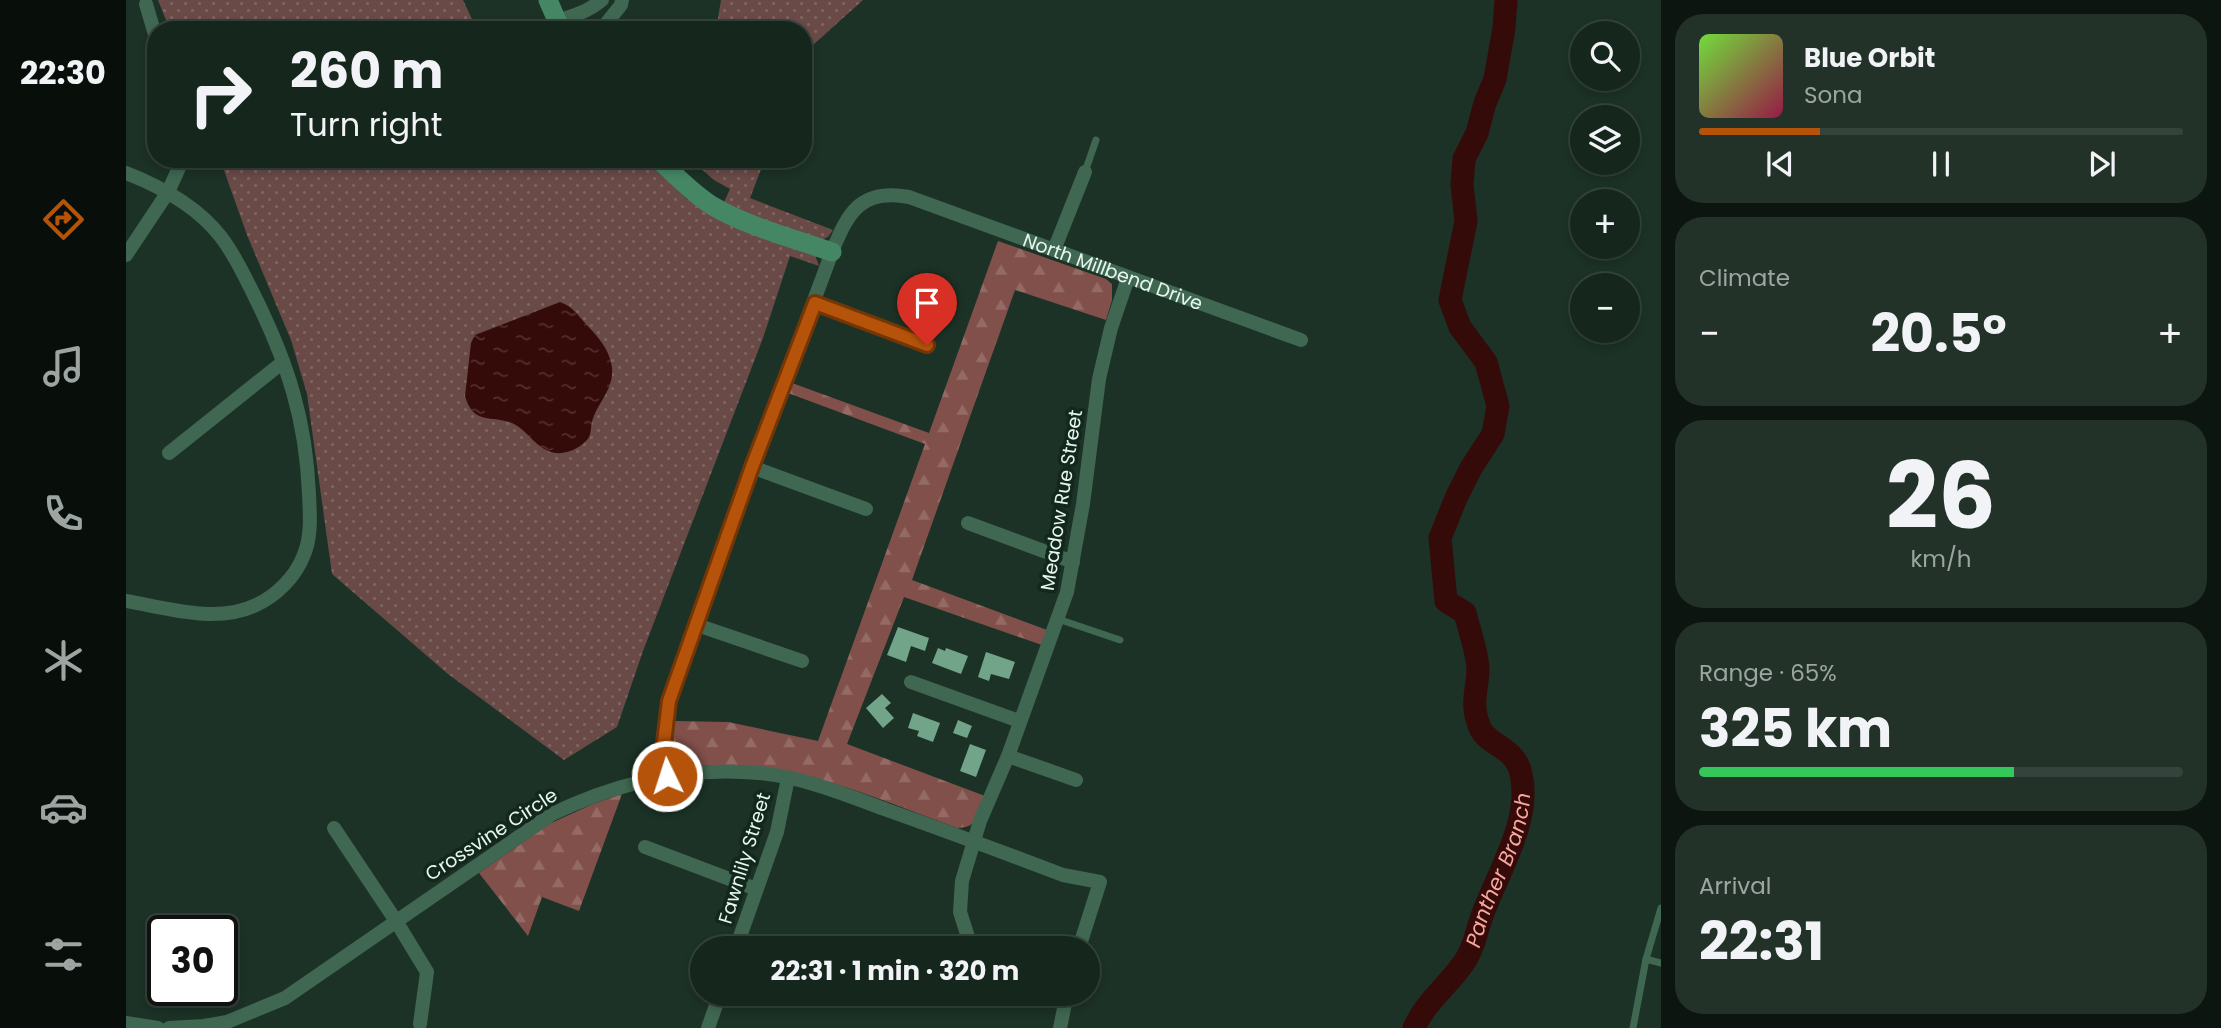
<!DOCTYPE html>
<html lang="en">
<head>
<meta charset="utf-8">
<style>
  :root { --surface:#15261c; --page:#223229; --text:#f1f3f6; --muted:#9da5a3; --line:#34433b; --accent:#b45309 }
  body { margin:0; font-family:Poppins,sans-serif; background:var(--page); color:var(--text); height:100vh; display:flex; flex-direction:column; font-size:26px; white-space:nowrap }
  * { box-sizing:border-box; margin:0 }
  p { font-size:23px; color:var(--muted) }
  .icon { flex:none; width:38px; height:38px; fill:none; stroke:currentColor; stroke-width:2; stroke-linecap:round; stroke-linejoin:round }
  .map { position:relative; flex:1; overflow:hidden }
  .sheet { display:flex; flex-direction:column; gap:14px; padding:14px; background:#0c150f; width:560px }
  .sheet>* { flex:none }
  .top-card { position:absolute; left:21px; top:21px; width:665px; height:147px; border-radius:28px; box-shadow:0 4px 10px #0003,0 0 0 2px var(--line); background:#15261c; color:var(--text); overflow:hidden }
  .tools { position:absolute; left:1444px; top:21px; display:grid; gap:14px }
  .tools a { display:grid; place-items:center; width:70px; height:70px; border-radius:50%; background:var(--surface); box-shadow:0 4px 10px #0003,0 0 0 2px var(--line); font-size:35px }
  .speed { position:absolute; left:21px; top:915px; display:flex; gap:14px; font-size:35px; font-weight:700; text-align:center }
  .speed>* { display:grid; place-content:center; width:91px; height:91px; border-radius:50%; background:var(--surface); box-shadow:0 4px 10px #0003,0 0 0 2px var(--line); line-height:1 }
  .speed .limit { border:4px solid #111; border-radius:10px; background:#fff; color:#111 }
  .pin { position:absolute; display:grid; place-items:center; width:60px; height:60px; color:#fff; margin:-72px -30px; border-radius:50% 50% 50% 0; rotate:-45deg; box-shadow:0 0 7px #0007 }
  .pin .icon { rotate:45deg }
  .me { position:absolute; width:77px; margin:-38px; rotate:356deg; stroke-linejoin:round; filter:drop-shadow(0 0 5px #0008) }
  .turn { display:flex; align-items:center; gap:24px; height:147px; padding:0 28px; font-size:32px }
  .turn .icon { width:91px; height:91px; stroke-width:2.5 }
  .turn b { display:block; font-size:49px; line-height:60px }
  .big { font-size:52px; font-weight:700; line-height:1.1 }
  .sheet .widget { flex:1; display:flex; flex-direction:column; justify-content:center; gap:10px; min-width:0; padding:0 24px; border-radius:28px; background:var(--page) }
  .sheet .dial { align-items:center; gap:0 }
  .dial b { font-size:91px; line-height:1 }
  .song { display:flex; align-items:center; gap:21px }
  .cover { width:84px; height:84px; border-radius:10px; background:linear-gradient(135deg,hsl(100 70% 55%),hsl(340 70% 35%)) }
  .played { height:7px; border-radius:4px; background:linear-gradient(90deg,var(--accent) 25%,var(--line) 25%) }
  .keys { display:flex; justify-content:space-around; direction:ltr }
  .heat { display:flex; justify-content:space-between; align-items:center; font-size:38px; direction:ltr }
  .charge { height:10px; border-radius:5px; background:linear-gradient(90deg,#34c759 65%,var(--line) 0) }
  .trip { position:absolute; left:564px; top:936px; width:410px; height:70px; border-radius:35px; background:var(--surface); box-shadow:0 4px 10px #0003,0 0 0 2px var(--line); font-weight:700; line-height:70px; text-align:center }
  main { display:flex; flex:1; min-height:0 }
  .dock { display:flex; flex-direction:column; width:126px; justify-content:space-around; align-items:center; background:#080f0b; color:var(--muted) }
  .dock .icon { width:49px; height:49px }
  .dock .selected { color:var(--accent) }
  .dock b { font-size:32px; color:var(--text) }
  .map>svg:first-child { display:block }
</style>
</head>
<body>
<main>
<nav class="dock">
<b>22:30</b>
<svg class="icon selected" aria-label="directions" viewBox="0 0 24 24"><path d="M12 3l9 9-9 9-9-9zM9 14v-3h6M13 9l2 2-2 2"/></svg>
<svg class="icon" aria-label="music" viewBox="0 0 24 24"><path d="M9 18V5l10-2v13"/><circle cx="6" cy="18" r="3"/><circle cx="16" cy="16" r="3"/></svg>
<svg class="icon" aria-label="phone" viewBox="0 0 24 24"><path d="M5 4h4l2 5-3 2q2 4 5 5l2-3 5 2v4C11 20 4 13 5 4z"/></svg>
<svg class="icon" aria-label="climate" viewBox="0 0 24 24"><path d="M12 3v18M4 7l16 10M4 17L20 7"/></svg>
<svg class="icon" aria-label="car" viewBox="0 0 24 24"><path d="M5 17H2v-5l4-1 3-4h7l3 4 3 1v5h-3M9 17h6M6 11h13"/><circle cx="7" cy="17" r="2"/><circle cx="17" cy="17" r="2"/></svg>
<svg class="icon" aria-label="filters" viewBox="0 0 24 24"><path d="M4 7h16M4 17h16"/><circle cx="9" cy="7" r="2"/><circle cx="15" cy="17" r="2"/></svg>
</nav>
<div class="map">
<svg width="1535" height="1028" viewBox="0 0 1535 1028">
  <defs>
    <pattern id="grass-dots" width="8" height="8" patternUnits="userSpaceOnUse" patternTransform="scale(1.75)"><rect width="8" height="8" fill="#694a47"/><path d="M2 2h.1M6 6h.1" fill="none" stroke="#7e6562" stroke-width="1.8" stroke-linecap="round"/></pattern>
    <pattern id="forest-firs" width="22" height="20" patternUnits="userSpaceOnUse" patternTransform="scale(1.75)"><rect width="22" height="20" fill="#82504b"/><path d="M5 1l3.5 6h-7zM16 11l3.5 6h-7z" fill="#946a65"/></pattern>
    <pattern id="water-ripples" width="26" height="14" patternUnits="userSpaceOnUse" patternTransform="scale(1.75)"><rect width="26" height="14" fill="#350b0a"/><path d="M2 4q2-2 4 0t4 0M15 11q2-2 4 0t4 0" fill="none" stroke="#522f2e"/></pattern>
  </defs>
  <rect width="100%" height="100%" fill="#1c3226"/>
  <!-- grass -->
  <g fill="url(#grass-dots)">
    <polygon points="32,0 337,0 351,30 44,30"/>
    <polygon points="595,0 737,0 677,54 677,30 590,30"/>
    <polygon points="94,159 422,159 428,169 443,159 518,159 561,199 591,217 604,189 588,180 564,159 639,159 624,198 707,230 702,237 695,240 689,255 693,266 664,256 637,338 517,651 491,727 438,760 322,674 206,574 181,394 165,340 121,235"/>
  </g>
  <!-- forest -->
  <g fill="url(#forest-firs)">
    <path d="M872,241L980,279L986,284V300L980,320L889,290L786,580L921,630L916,645L778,597L721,744L859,796C852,813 853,828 831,828C738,794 659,756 557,767L547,755L548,721L602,722L692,741L799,444L662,393L666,383L803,433Z"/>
    <polygon points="496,794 453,911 416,897 402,936 353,873 423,824 467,804"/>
  </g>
  <!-- water -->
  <path fill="url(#water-ripples)" d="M434,302C446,306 451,314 459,323C471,336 484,349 486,368C488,390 471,403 466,422C464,430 466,436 459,442C452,449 440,454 430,453C411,451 402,430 386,423C365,415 347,425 339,396L345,343L349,335Z"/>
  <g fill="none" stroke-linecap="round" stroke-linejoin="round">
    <!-- river -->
    <path stroke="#350b0a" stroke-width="23" id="s1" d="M1288,1028C1300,1001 1323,985 1339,961C1349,946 1350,932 1356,916C1371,874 1406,820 1395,774C1390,747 1362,746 1354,728C1344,703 1351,694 1352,670C1352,654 1343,629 1339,613L1320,601L1314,538L1330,498L1345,468L1367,434L1372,406L1360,362L1334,327L1324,300L1340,221L1336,185L1338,159L1351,133L1359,103L1369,79L1378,28L1380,0"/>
  </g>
  <!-- building -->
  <g fill="#71a488">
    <polygon points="772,627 803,638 799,651 785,646 780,662 761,655"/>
    <polygon points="812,648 819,651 820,648 842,656 835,674 806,663"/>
    <polygon points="860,652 889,662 883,679 865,674 863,681 852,677"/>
    <polygon points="756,694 765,703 759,708 768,718 757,728 740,708"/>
    <polygon points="787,713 814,723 807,742 791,736 793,731 782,728"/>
    <polygon points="832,720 846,726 841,738 827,733"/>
    <polygon points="844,744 860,750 850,777 834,771"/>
  </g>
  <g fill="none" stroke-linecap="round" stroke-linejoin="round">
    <!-- lane -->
    <g stroke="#3f6751" stroke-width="7">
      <polyline points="959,172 970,140"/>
      <polyline points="932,619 994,640"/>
      <polyline points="1520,959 1535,908"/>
      <polyline points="1507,1028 1520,959 1535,963"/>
    </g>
    <!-- street -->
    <g stroke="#3f6751" stroke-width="14">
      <polyline points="20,4 30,38"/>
      <path d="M414,30C436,16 456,17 476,0"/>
      <polyline points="475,30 495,5 496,0"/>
      <polyline points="414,163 419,159"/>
      <path d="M0,173C36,187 71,206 95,237C109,255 119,277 129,297C162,364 180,420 183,494C184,515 186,537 177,557C169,577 150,596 130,605C91,624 41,608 0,601"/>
      <polyline points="928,250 959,172"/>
      <polyline points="0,255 42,192 57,159"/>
      <polyline points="689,303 801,345"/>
      <polyline points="43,453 157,362"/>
      <polyline points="626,467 740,509"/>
      <polyline points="842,523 947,562"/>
      <polyline points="571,625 676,661"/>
      <polyline points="785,682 893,721"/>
      <polyline points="882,756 950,780"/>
      <path id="s2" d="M541,776L537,751L543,701L626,467L706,252C722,212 735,188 783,197L1175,340"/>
      <polyline points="208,828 270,921 301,972 294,1024"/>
      <polyline points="519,847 630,889"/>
      <polyline points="842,937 834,912 836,881 854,821 882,756 941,592 957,504 973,379 985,328 1002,278"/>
      <polyline points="610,948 651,832 662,778"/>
      <polyline points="0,1023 32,1028"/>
      <path d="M43,1028L78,1026L101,1022L159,998L426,814C490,783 561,766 633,773C677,777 721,795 761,810C820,831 879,853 937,875L974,882L953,948"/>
      <polyline points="582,1028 594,994"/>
      <polyline points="934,1028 941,994"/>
    </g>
    <!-- secondary -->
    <g stroke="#458765" stroke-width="19">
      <polyline points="422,0 435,30"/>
      <path d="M532,159C549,175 565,192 585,205C622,227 666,238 706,252"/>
    </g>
  </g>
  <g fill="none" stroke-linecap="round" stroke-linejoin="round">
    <defs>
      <polyline id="route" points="541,776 537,751 543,701 626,467 689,303 801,345"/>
    </defs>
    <!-- route casing -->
    <use href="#route" stroke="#753606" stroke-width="18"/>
    <!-- route -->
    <use href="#route" stroke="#b45309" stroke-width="12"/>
  </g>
  <g text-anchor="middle" stroke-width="7" stroke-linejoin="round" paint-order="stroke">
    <!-- street labels -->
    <g font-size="19" fill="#e8f6ee" stroke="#12281d">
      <text dy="7" stroke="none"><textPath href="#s2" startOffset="877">North Millbend Drive</textPath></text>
      <text transform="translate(935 500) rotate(-81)" y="7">Meadow Rue Street</text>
      <text transform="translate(365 834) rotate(-33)" y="7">Crossvine Circle</text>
      <text transform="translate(618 858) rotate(-73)" y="7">Fawnlily Street</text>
    </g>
    <!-- water labels -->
    <g font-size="21" font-style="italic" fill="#f9a79f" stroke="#12281d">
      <text dy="7" stroke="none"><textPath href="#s1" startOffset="182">Panther Branch</textPath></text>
    </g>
  </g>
</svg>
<div class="tools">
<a><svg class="icon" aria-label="search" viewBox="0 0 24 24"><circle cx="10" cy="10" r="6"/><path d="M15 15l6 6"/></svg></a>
<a><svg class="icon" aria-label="layers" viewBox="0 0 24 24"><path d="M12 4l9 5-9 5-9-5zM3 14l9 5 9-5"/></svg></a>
<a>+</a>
<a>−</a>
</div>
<div class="speed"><div class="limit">30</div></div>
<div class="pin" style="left:801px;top:345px;background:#d93025"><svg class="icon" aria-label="arrive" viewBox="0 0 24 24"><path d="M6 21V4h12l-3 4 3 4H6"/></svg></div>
<svg class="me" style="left:541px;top:776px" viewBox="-20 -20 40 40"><circle r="17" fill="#b45309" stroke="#fff" stroke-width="3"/><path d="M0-11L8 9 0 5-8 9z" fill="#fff"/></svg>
<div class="trip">22:31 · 1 min · 320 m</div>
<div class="top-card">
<div class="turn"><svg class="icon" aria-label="right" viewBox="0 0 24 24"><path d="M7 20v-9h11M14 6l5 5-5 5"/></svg><div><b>260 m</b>Turn right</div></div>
</div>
</div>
<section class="sheet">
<div class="widget">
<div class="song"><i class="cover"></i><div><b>Blue Orbit</b><p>Sona</p></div></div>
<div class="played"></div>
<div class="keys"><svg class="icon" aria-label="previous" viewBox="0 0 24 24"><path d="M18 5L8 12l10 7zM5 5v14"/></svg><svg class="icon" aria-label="pause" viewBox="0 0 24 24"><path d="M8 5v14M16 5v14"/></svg><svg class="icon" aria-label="next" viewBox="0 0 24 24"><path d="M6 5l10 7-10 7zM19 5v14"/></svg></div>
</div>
<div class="widget"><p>Climate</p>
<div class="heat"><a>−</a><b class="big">20.5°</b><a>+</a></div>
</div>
<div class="widget dial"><b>26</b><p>km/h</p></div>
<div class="widget"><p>Range · 65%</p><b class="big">325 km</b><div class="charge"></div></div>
<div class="widget"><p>Arrival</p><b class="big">22:31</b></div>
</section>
</main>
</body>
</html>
